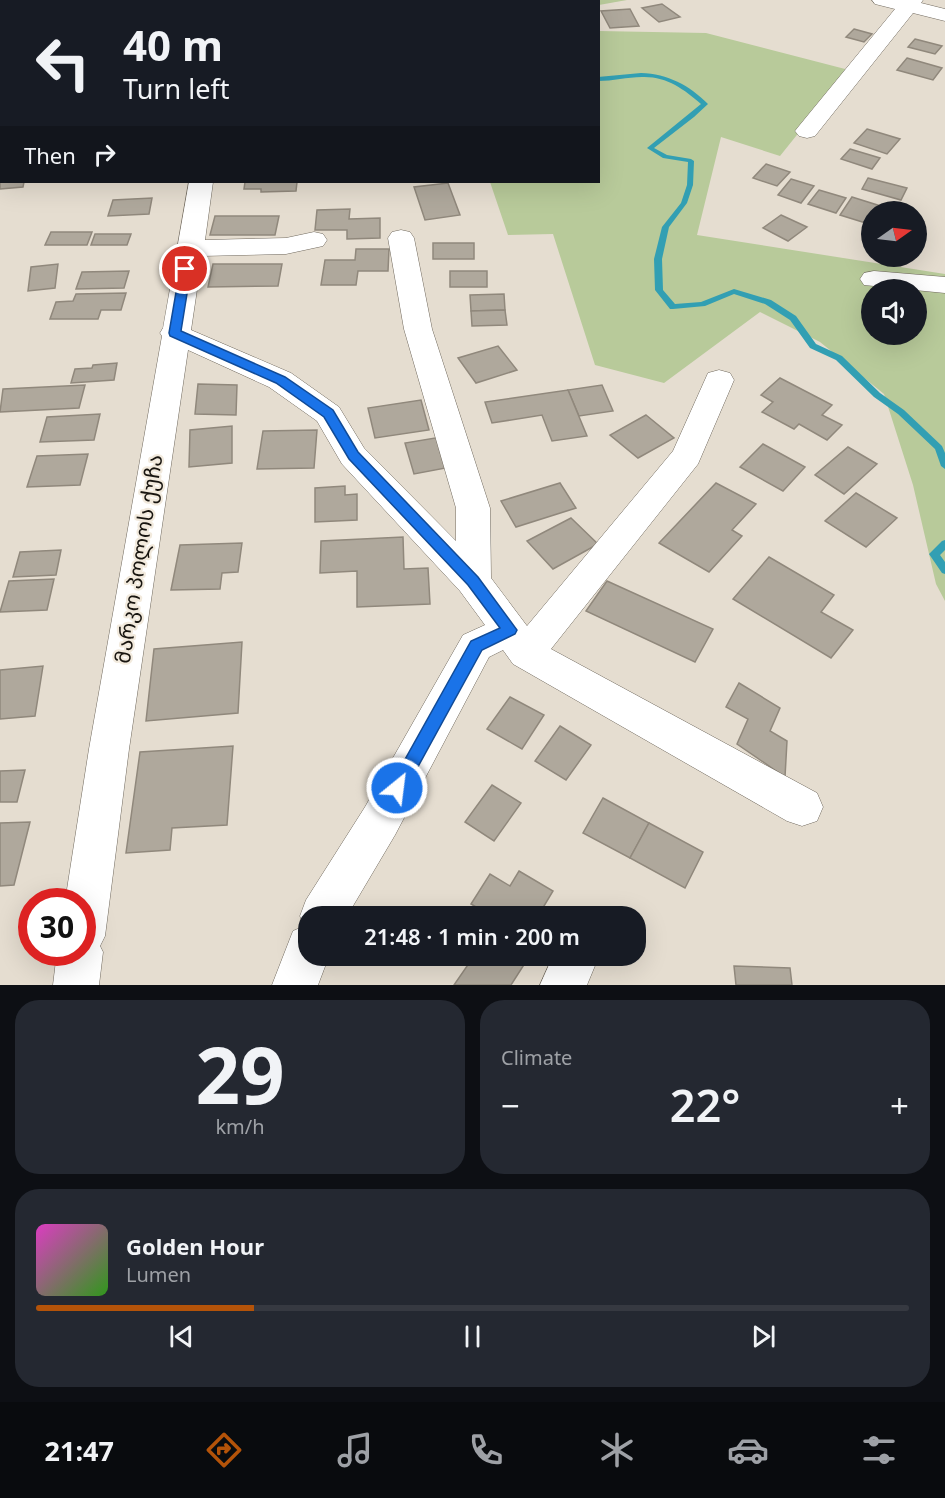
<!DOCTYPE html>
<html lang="en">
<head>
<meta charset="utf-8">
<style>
  :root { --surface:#171b24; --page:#242831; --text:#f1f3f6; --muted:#9ea1a6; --line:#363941; --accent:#b45309 }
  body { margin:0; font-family:"Noto Sans","Noto Sans Georgian",sans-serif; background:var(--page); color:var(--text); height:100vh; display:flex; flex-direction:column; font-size:22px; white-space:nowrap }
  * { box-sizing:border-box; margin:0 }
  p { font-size:20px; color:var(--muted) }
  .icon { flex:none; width:33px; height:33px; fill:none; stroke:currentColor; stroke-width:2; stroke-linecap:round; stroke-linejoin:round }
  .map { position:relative; height:985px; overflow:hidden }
  .details { display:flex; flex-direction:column; gap:15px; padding:15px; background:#0d0f14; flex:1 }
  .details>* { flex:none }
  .hud { position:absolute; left:0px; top:0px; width:600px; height:183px; box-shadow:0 6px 24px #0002; background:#171b24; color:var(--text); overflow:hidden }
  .needle { width:39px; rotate:76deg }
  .buttons { position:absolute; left:861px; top:201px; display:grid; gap:12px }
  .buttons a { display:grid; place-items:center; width:66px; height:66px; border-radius:50%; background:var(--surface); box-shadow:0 6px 24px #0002; font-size:30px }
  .speed { position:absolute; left:18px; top:888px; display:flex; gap:12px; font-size:30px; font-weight:700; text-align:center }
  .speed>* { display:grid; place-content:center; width:78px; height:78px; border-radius:50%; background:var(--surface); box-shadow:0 6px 24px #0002; line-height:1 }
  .speed .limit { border:9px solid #d22; background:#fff; color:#111 }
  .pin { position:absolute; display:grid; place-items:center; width:51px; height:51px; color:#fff; margin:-26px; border:3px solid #fff; border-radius:50%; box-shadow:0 2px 6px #0007 }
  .me { position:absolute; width:66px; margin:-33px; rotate:29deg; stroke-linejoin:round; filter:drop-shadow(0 0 4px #0008) }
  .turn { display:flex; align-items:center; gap:21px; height:126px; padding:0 24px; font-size:27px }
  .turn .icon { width:78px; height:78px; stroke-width:2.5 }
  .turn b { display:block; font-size:42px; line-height:51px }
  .then { display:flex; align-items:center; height:57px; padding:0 24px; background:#0003; gap:12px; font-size:22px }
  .big { font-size:45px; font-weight:600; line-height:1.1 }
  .details .widget { flex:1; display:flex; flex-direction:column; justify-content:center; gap:9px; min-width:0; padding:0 21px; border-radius:24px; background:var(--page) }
  .details .dial { align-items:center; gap:0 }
  .dial b { font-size:78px; line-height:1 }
  .song { display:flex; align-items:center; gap:18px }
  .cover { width:72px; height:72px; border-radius:9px; background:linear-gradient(135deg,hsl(310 70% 55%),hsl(110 70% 35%)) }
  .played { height:6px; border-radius:3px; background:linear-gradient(90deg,var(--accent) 25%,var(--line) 25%) }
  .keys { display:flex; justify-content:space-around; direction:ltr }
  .heat { display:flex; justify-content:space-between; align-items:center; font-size:33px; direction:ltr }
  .details .tiles { flex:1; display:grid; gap:15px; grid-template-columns:1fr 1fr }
  .widget:last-child { grid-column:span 2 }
  .trip { position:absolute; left:298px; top:906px; width:348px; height:60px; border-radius:24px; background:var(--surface); box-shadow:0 6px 24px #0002; font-weight:600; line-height:60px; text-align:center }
  .tab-bar { display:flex; height:96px; justify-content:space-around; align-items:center; background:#090b0e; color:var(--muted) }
  .tab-bar .icon { width:42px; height:42px }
  .tab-bar .selected { color:var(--accent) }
  .tab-bar b { font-size:27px; color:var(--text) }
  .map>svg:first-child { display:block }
</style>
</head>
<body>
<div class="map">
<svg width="945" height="985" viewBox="0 0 945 985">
  <rect width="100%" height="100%" fill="#e5ddd0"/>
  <!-- green -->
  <g fill="#b8ca9a" fill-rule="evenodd">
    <polygon points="402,0 627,0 599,5 598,2"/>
    <path d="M599,31L706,33L849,70L780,156L721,137L697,235L945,274V601L936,584L913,485L884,394L820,342L760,312L664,383L595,365L553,234L508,235L490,182H598ZM872,290H916V334H872Z"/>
  </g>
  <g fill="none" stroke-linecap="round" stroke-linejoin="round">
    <!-- stream -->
    <g fill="#329fb3" fill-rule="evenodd">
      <polygon points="559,0 565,0 565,2 560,2"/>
      <path d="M641,73C668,74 689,85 708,104L694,117L654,148L667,155L691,159L694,161L693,185L687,203L669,227L662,259L663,290L675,304L701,302L734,289L771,300L796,316L816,344L842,356L880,393L904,410L942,446L945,453V469L941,466L935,449L898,414L874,397L836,360L810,348L790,320L765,304L734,294L705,306L673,309H670L655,290L654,259L662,227L681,203L687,185L688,162L663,158L647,148L701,104C684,89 666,76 642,77C627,77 613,81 598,81V77Z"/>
      <polygon points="945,540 945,550 940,555 945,562 945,574 942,573 929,554 942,541"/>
    </g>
  </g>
  <!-- building -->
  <g fill="#afa89c" stroke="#90887c" stroke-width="1.5">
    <polygon points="662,4 680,17 659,22 642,8"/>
    <polygon points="630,9 639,26 610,28 601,11"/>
    <polygon points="854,29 872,34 864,42 846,37"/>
    <polygon points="915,39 942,46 935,54 908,47"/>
    <polygon points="907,58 942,68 933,80 897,70"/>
    <polygon points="867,129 900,139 887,154 854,143"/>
    <polygon points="850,149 880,158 872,169 841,159"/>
    <polygon points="766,164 790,172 777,186 753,178"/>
    <polygon points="0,173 2,182 24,182 23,187 0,189"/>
    <polygon points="868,178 907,188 901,200 862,189"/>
    <polygon points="791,179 814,186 801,203 778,195"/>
    <polygon points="245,182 297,182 296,191 261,192 261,189 244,189"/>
    <polygon points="448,183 460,215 425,220 414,187"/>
    <polygon points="819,190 846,198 836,213 808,204"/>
    <polygon points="852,197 887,208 884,212 872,212 872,225 840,215"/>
    <polygon points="152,198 149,214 108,216 113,200"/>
    <polygon points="350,209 349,219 380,218 380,238 347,239 347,230 315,230 317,210"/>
    <polygon points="781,215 807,227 788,241 763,228"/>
    <polygon points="215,216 279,216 275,235 210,235"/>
    <polygon points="51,232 92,232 87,245 45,245"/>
    <polygon points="95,234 131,234 127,245 91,245"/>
    <rect x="433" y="243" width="41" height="16"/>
    <polygon points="356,249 389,249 388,271 358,271 356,285 321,285 325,260 355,260"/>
    <polygon points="58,264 55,288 28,291 31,267"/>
    <polygon points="213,264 282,264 278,286 208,287"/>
    <polygon points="129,271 124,288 76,289 82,272"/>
    <rect x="450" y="271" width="37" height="16"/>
    <polygon points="126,293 121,310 101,310 98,319 50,319 56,302 73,301 76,294"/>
    <polygon points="504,294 505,310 471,311 470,295"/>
    <polygon points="505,310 507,325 472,326 471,311"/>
    <polygon points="498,346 517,370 476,383 458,358"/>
    <polygon points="117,363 114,380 71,383 75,369 92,368 93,365"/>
    <polygon points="780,378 832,405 822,415 842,425 827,440 799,424 794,429 762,412 773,402 761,395"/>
    <polygon points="198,384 237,385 236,415 195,414"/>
    <polygon points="85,385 79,408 0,412 3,389"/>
    <polygon points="602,385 613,411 579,416 568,390"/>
    <polygon points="568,390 587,436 552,441 542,415 492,423 485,402"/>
    <polygon points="421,400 429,430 375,438 368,408"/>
    <polygon points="100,414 94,440 40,442 47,417"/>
    <polygon points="646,415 674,438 638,458 610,435"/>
    <polygon points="232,426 232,463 189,467 190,430"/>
    <polygon points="317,430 314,468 257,469 263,431"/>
    <polygon points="441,437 451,467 414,474 405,443"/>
    <polygon points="763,444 805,467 783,491 740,467"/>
    <polygon points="848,447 877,464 844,494 815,475"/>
    <polygon points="88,454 80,485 27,487 37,456"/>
    <polygon points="560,483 576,508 516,527 501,501"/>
    <polygon points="716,483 756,504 732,530 742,536 709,572 659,543"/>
    <polygon points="345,486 345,495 357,494 357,520 315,522 315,488"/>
    <polygon points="856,493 897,518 866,547 825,521"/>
    <polygon points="571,518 598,544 553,569 527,541"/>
    <polygon points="403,537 404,569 428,568 430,604 357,607 357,571 320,573 321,541"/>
    <polygon points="242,543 238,572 222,573 220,589 171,590 180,545"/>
    <polygon points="61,550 56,575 13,577 20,552"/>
    <polygon points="769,557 834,595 821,612 853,630 831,658 733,599"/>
    <polygon points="54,579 47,610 0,612 9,581"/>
    <polygon points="607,581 713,629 695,662 586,611"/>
    <polygon points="242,642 238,713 146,721 154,649"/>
    <polygon points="43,666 35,716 0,719 0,670"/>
    <polygon points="739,683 780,708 770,731 787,741 785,777 737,744 748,719 726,707"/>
    <polygon points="510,697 544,715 522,749 487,729"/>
    <polygon points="560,726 591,745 566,780 535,761"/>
    <polygon points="233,746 227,825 172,828 170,850 126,853 140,752"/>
    <polygon points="25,770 17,802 0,802 0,771"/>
    <polygon points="492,785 521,803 494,841 465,822"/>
    <polygon points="603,798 649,823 630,858 583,833"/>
    <polygon points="30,822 14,885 0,886 0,823"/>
    <polygon points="649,823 703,852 685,888 630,858"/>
    <polygon points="519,871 553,891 538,916 491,916 471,904 490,874 510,886"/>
    <polygon points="474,956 521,956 527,960 511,985 454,985"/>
    <polygon points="734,966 790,968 792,985 736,985"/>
  </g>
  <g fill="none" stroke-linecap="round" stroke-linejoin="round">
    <defs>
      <g id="minor">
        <polygon points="110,0 141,0 108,2"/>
        <polygon points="208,0 232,0 234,2 209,2"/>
        <polygon points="259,0 319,0 257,2"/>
        <polygon points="872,0 923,0 921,3 945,9 945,21 913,13 815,136 807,138 799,136 795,131 799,126 895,9 875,4"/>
        <rect x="0" y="32" width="2" height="12"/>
        <rect x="0" y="86" width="2" height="14"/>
        <rect x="0" y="113" width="2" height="14"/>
        <polygon points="189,182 213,182 205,240 286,238 314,232 323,234 327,240 323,246 286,254 202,256 191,330 291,373 339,407 364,448 456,541 456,508 404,329 388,238 392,232 401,230 410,232 414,238 432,329 490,508 491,578 527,626 673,451 708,373 719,370 730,373 734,380 698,464 551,649 817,793 823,807 817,821 802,826 787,821 513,664 503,650 489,657 395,835 347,916 309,916 309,956 329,956 318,985 272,985 293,931 304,926 300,916 306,900 365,807 463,635 485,625 460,591 342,464 317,421 269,387 188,350 129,749 105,936 100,946 103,952 99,985 53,985 57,952 82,952 82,902 65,902 89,749 162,336 160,333 163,328"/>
        <polygon points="874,271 945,277 945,293 864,285 860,279 864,273"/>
        <polygon points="553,956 599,956 587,985 540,985"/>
      </g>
    </defs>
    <!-- minor casing -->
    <use href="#minor" stroke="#70695e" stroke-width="1"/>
    <!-- minor -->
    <use href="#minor" fill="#fff" fill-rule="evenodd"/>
  </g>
  <!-- route -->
  <polygon fill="#1a73e8" stroke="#114b97" stroke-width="1.5" points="185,266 191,269 181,331 285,377 333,410 358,452 478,577 517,630 515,634 482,650 403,794 397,796 391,794 389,788 471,641 500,628 468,585 349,459 324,417 276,383 170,336 169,333 180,269"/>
  <g text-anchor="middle" stroke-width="4.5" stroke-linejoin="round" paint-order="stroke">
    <!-- street labels -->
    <g font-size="21" fill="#181510" stroke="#f2eadd">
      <text transform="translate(139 559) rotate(-81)" y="7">მარკო პოლოს ქუჩა</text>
    </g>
  </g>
</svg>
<div class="buttons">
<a><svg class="needle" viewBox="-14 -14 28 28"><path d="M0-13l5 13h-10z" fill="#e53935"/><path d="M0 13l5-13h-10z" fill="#9ea1a6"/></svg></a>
<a><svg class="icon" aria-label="sound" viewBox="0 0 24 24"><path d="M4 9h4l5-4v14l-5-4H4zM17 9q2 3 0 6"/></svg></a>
</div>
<div class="speed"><div class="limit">30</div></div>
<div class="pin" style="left:185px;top:269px;background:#d93025"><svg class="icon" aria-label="arrive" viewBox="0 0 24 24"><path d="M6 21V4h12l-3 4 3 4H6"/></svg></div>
<svg class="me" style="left:397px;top:788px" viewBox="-20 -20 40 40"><circle r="17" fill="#1a73e8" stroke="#fff" stroke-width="3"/><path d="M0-11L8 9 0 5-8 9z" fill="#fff"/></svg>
<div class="trip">21:48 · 1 min · 200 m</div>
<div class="hud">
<div class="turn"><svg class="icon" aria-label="left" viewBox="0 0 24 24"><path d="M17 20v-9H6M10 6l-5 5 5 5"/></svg><div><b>40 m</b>Turn left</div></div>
<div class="then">Then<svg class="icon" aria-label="right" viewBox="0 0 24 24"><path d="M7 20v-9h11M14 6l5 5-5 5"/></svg></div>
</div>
</div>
<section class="details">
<div class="tiles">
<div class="widget dial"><b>29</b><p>km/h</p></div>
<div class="widget"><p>Climate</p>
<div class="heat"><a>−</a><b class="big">22°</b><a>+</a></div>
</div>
<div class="widget">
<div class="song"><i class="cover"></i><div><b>Golden Hour</b><p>Lumen</p></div></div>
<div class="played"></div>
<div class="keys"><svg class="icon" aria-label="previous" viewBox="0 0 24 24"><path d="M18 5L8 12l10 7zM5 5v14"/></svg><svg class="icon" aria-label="pause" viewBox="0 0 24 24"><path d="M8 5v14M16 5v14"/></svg><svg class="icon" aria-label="next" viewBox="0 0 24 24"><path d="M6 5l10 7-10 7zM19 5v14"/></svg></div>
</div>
</div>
</section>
<nav class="tab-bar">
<b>21:47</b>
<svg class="icon selected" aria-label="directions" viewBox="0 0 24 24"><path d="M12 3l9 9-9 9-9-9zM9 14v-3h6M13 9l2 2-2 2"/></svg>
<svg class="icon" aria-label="music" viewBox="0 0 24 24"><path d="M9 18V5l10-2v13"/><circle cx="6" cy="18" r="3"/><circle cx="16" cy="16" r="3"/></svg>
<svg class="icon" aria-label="phone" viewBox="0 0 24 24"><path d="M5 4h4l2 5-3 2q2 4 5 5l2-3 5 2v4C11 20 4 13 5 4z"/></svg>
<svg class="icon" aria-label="climate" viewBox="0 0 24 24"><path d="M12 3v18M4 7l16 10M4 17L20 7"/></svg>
<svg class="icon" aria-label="car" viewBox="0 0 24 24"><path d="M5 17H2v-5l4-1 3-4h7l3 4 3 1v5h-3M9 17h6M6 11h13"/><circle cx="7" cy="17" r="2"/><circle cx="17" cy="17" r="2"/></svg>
<svg class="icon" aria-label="filters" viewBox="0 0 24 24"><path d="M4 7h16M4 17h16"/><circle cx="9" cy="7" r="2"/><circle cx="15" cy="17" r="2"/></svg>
</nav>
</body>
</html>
